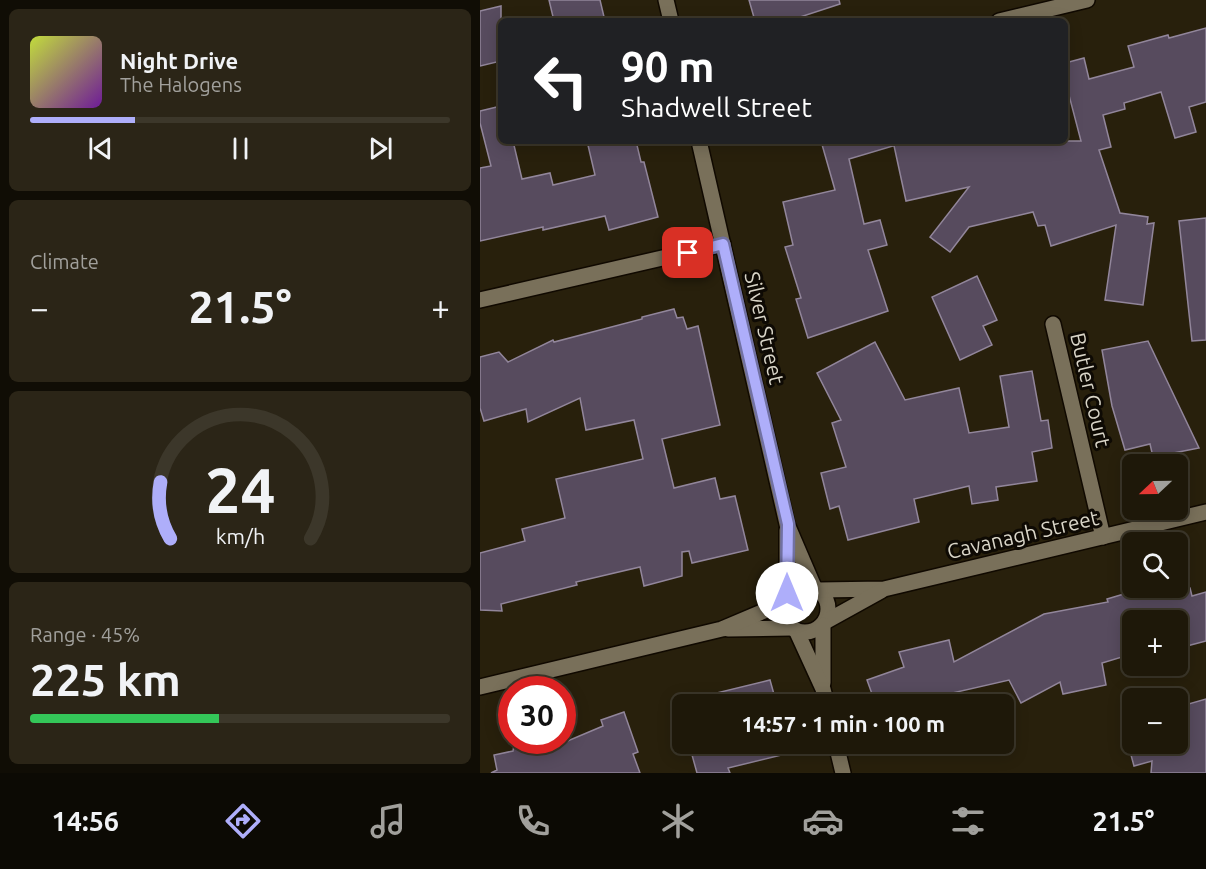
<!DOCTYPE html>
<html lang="en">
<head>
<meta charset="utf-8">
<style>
  :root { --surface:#1e1809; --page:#2b2517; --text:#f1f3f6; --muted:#a1a09c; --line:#3c372a; --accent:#aeaefa }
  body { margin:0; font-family:Ubuntu,sans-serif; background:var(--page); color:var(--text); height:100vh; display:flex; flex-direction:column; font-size:22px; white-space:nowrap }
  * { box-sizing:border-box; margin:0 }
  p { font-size:20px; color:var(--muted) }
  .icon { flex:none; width:33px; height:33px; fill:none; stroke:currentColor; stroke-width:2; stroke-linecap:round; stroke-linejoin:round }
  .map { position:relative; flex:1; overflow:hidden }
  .sheet { display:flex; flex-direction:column; gap:9px; padding:9px; background:#100d05; width:480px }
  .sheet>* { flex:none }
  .banner { position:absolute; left:18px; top:18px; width:570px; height:126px; border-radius:9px; box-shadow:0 3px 15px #0003,0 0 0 2px var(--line); background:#202124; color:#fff; overflow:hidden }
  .needle { width:39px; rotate:248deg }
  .fabs { position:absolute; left:642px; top:454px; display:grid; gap:12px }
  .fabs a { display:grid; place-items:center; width:66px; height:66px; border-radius:9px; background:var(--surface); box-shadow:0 3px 15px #0003,0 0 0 2px var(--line); font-size:30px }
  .speed { position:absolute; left:18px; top:676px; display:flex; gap:12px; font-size:30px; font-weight:700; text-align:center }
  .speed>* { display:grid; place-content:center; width:78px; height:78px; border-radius:50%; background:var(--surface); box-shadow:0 3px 15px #0003,0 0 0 2px var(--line); line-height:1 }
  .speed .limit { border:9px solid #d22; background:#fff; color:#111 }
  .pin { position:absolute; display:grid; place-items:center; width:51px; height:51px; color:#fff; margin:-26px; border-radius:12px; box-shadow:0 3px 9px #0006 }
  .me { position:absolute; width:66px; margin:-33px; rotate:0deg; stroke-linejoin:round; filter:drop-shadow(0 0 4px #0008) }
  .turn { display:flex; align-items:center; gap:21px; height:126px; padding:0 24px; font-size:27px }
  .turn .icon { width:78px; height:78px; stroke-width:2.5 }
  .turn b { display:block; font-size:42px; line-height:51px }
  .big { font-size:45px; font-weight:600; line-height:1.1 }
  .sheet .widget { flex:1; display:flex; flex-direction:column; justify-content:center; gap:9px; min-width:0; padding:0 21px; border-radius:9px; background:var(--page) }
  .sheet .dial { align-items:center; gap:0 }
  .dial svg { height:156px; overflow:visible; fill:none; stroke:var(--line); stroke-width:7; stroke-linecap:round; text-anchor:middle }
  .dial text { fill:var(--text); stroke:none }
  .song { display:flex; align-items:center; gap:18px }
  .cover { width:72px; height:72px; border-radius:9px; background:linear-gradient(135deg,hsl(70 70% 55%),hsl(280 70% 35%)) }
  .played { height:6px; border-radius:3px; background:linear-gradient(90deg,var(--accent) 25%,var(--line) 25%) }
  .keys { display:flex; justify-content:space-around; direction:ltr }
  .heat { display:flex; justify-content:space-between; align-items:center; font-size:33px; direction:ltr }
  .charge { height:9px; border-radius:4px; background:linear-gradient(90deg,#34c759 45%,var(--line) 0) }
  .trip { position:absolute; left:192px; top:694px; width:342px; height:60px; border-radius:9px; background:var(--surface); box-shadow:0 3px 15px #0003,0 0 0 2px var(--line); font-weight:600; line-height:60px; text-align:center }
  .dock { display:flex; height:96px; justify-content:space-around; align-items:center; background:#0c0a04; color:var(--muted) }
  .dock .icon { width:42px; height:42px }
  .dock .current { color:var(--accent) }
  .dock b { font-size:27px; color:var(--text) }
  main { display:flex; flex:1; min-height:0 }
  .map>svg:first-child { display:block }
</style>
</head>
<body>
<main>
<section class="sheet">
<div class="widget">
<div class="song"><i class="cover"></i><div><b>Night Drive</b><p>The Halogens</p></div></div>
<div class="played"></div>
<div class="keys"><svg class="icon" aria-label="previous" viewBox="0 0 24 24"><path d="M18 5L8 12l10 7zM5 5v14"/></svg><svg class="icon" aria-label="pause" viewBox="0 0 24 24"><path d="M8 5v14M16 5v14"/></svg><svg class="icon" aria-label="next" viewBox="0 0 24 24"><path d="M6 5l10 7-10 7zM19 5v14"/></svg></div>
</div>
<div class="widget"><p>Climate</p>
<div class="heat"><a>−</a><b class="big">21.5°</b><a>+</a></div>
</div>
<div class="widget dial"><svg viewBox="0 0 100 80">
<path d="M14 69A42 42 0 1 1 86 69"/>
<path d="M14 69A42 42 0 0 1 9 40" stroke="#aeaefa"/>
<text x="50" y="56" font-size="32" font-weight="700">24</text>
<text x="50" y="72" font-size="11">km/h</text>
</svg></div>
<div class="widget"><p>Range · 45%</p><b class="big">225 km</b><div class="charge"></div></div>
</section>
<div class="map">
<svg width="726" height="773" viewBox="0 0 726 773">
  <rect width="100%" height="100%" fill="#28200c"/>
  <!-- building -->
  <g fill="#574b5e" stroke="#92869b" stroke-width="1.5">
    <polygon points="69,0 120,0 125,21 74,21"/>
    <polygon points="269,0 359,0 360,4 308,21 275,21"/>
    <polygon points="21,6 21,61 0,66 0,11"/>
    <polygon points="726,28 726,102 709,107 716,132 695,138 681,92 644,103 645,109 623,115 631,147 619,150 640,213 668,217 667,224 674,223 663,305 625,300 636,225 571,246 565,225 558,226 553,212 489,227 470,252 450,237 489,187 426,201 413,141 413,146 369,159 384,224 400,220 407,245 388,250 408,311 328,338 316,299 321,298 305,247 313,245 303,202 355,190 341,141 601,141 585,80 585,63 604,58 609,79 654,67 648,46 688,35 689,38"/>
    <polygon points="21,106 21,141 33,141 42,179 70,173 73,185 115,175 107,141 156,141 161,162 164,162 178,217 129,230 125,216 63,230 63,227 0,241 0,168 11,166 0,123 0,111"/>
    <polygon points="726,218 726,340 712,341 699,221"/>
    <polygon points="497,276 517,320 503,326 512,345 480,360 452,297"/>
    <polygon points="194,309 197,318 203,317 207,329 218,326 240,425 182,439 194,488 235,478 240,499 255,496 268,550 212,563 209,551 202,552 202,576 164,586 160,567 96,582 97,585 21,604 22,611 0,610 0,553 45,541 42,529 85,518 76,479 163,459 154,420 106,430 100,398 48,422 46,409 4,421 0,408 0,357 19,352 28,362 73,340 74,342 162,319 162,317"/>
    <polygon points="668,341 719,448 673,457 670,444 645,450 632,406 622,350"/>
    <polygon points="395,342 425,400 479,388 489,433 529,427 520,376 552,371 561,421 568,420 572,448 552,452 557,481 516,487 518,500 492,504 489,486 434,499 439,522 368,540 359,506 350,509 341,473 366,467 352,423 361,420 337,373"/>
    <polygon points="664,588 710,588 712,596 726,592 726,641 703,647 698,621 652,621 652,654 622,663 626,685 583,694 580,682 541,703 529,680 420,705 396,705 387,680 424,667 419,652 469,640 474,662 564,614 628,602 627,599"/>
    <polygon points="290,680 297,705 221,705 220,697"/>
    <polygon points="726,699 726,773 671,773 672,761 654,766 648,744 698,744 698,707"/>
    <polygon points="144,712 158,752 153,754 160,773 11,773 17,770 14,755 33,751 34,745 62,741 64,751 123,726 121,720"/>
    <polygon points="209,744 313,744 314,752 248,768 250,773 217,773"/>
  </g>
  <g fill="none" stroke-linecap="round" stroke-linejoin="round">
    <defs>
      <g id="minor">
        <polyline points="186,0 191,21"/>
        <polyline points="519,21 607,0"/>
        <polyline points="219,141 307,524 334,587"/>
        <polyline points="0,300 243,244"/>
        <polyline points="573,324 623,537"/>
        <circle cx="325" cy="609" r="23"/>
        <polyline points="339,590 404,589 726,512"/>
        <polyline points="307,593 307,530"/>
        <polyline points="345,622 401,591"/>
        <polyline points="343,625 343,683"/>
        <polyline points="248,629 312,628"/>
        <polyline points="316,630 343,689 347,705"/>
        <polyline points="0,687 242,629 303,603"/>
        <polyline points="356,744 363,773"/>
      </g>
    </defs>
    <!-- minor casing -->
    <use href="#minor" stroke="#100900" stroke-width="18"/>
    <!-- minor -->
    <use href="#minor" stroke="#79705a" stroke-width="15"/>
  </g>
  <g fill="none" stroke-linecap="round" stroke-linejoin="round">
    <defs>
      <polyline id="route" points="208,253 243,244 308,524 307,593"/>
    </defs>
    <!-- route casing -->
    <use href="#route" stroke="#7171a2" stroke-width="15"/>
    <!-- route -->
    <use href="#route" stroke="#aeaefa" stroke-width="10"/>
  </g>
  <g text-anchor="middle" stroke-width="6" stroke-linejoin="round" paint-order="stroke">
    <!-- street labels -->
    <g font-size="21" fill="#d9d5c8" stroke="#0e0a04">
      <text transform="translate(284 328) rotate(77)" y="7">Silver Street</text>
      <text transform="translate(610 390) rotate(77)" y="7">Butler Court</text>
      <text transform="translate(543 535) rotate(-13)" y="7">Cavanagh Street</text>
    </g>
  </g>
</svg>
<div class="fabs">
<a><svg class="needle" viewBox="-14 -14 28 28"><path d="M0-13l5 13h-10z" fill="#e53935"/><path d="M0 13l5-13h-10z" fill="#a1a09c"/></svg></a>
<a><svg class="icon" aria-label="search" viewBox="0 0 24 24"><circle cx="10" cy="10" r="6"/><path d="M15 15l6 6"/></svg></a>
<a>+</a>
<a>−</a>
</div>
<div class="speed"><div class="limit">30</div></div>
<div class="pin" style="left:208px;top:253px;background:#d93025"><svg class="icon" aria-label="arrive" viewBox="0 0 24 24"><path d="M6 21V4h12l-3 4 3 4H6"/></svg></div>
<svg class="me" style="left:307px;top:593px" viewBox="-20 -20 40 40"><circle r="19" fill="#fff"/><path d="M0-13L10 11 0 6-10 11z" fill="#aeaefa"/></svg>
<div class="trip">14:57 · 1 min · 100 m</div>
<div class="banner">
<div class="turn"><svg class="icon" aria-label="left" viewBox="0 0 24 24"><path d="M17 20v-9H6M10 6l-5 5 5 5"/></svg><div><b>90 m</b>Shadwell Street</div></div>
</div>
</div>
</main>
<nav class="dock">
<b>14:56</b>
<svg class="icon current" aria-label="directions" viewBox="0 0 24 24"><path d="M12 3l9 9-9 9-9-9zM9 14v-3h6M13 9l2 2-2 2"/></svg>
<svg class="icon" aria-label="music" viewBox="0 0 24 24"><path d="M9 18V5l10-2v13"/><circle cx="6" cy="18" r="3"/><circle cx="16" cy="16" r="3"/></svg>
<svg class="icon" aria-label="phone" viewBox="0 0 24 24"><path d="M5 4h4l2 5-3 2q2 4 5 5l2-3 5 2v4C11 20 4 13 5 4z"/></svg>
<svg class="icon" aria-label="climate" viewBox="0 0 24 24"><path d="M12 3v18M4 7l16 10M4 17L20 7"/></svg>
<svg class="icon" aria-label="car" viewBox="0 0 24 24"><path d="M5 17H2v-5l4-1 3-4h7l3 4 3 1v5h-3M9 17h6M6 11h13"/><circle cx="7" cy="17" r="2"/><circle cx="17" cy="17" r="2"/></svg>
<svg class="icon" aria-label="filters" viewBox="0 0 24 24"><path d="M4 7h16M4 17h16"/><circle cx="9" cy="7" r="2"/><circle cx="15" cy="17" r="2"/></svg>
<b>21.5°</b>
</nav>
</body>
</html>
